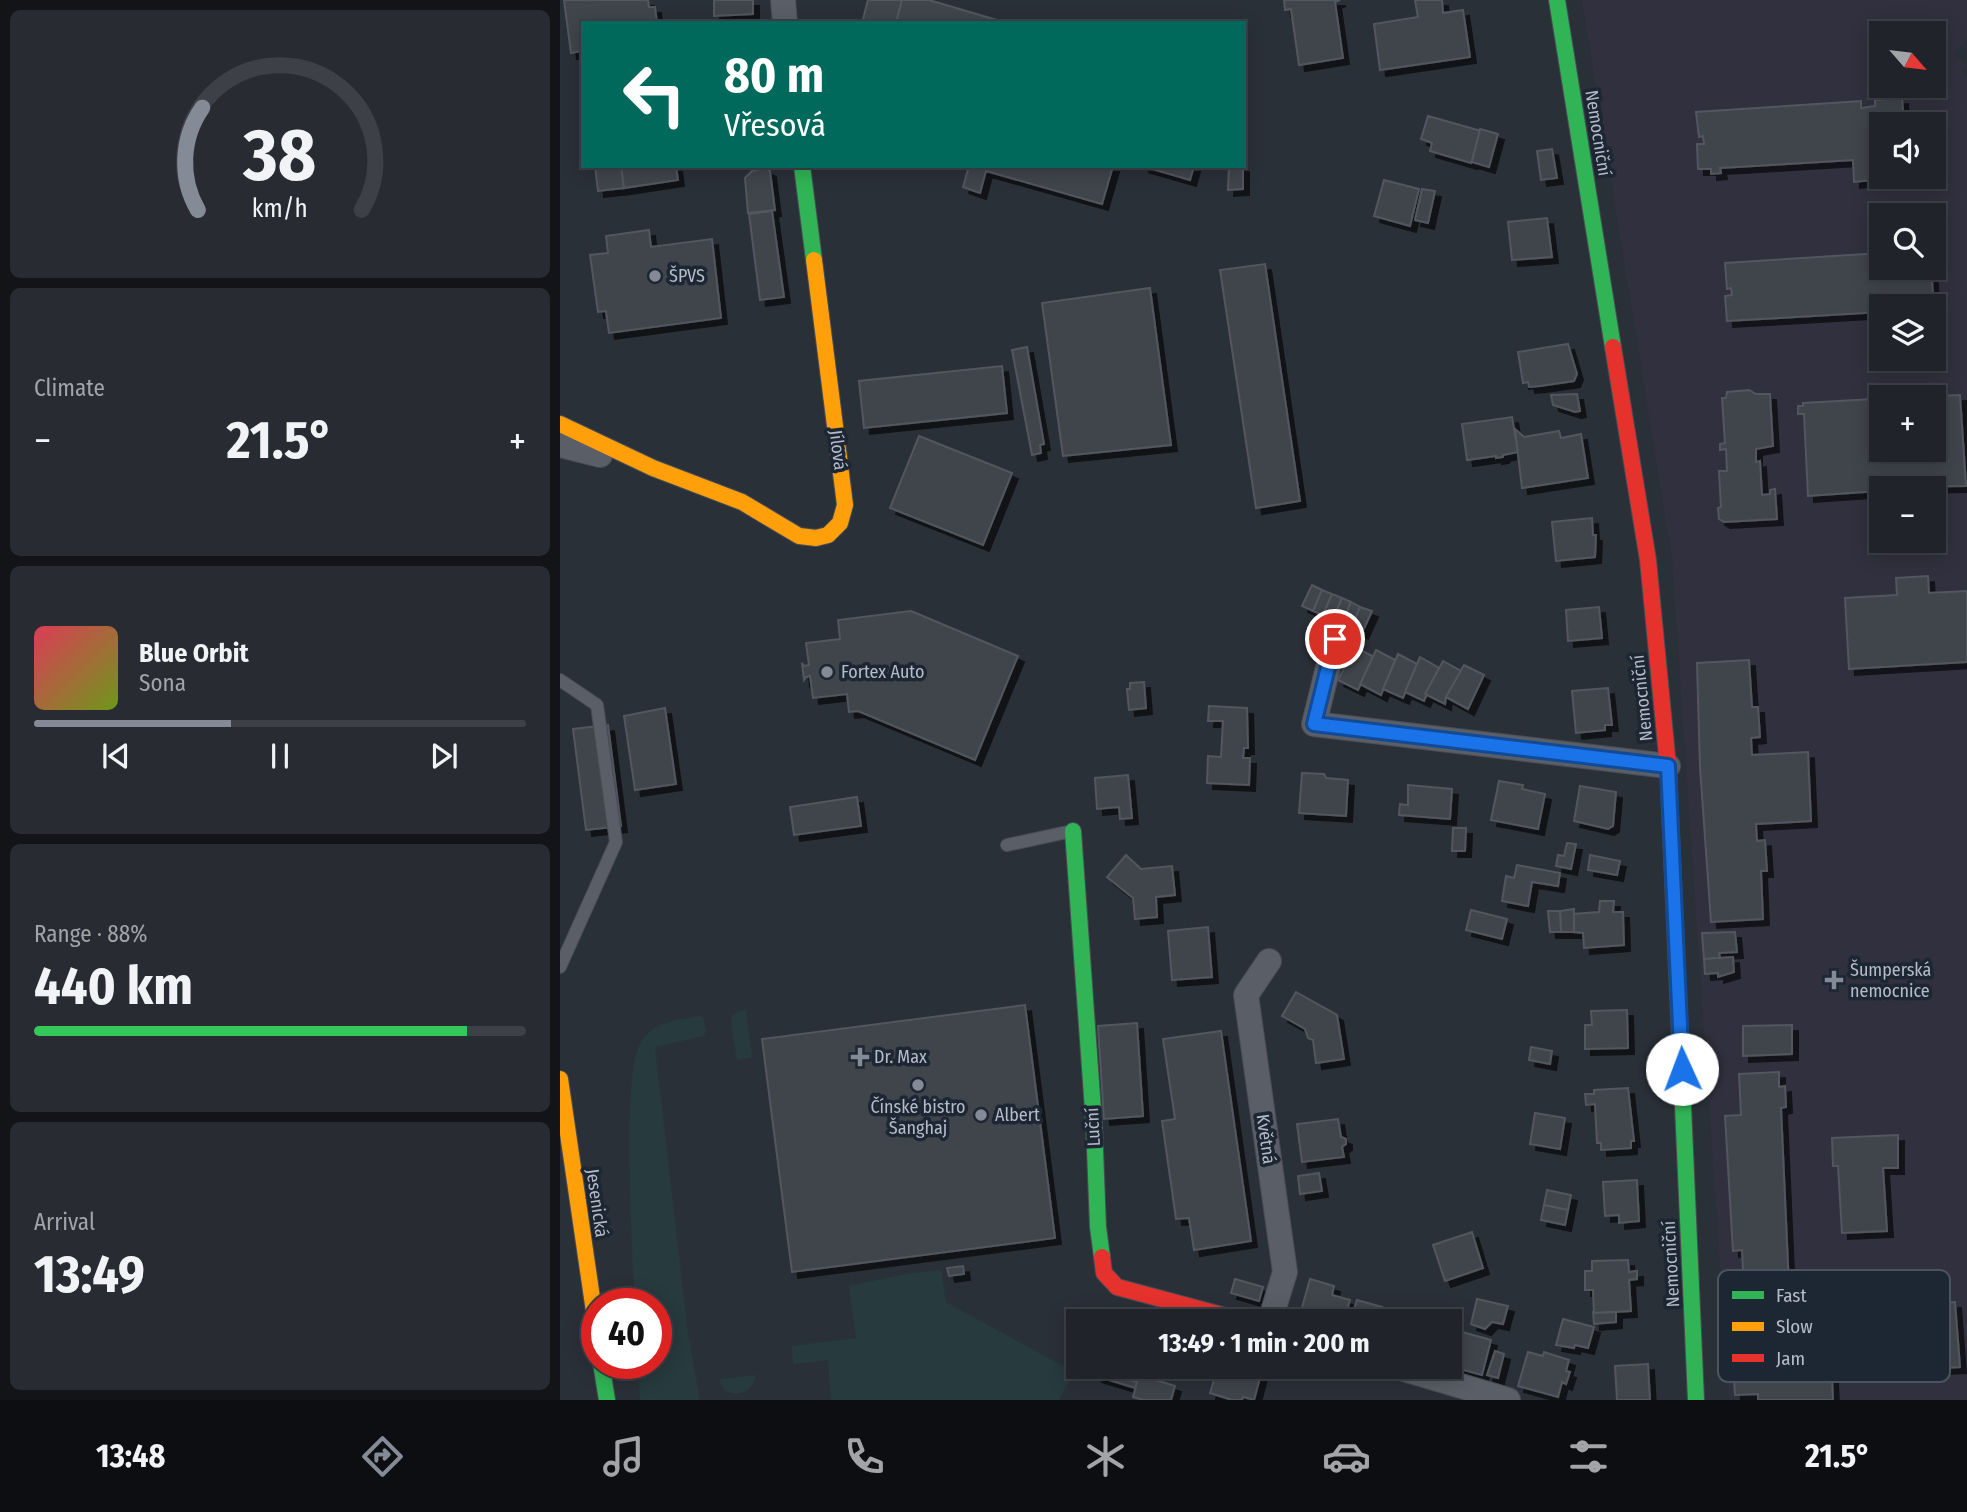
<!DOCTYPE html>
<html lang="en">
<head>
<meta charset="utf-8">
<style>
  :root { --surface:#20242a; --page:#282c32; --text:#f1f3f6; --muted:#a2a4a8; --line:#3d4147; --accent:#848b96 }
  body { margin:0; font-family:"Fira Sans Condensed",sans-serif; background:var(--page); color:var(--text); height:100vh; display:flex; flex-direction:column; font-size:26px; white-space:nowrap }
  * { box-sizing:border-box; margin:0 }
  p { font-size:23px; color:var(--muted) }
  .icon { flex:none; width:38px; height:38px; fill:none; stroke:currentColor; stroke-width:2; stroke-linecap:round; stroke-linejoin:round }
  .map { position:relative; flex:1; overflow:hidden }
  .side { display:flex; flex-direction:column; gap:10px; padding:10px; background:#121417; width:560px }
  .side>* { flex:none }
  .top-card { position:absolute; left:21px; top:21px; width:665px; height:147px; border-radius:0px; box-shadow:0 4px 18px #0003,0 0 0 2px var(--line); background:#00695c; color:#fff; overflow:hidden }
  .needle { width:46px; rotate:118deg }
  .controls { position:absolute; left:1309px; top:21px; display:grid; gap:14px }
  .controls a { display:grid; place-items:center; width:77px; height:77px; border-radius:0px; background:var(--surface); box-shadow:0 4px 18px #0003,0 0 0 2px var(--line); font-size:35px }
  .speed { position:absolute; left:21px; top:1288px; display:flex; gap:14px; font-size:35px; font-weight:700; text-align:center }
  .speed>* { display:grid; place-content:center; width:91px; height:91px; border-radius:50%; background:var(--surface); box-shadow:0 4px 18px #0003,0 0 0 2px var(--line); line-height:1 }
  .speed .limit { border:10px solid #d22; background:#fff; color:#111 }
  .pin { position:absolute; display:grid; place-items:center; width:60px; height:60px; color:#fff; margin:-30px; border:4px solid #fff; border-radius:50%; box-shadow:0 2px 7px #0007 }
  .me { position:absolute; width:77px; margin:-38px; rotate:358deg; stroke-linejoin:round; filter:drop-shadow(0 0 5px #0008) }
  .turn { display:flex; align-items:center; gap:24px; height:147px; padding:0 28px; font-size:32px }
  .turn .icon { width:91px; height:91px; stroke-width:2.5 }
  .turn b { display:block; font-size:49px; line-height:60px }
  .big { font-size:52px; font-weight:700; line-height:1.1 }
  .side .card { flex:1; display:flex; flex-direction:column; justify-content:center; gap:10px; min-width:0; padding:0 24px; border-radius:10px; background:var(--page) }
  .side .dial { align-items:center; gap:0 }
  .dial svg { height:182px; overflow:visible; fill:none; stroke:var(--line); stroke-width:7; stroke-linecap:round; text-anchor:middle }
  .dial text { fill:var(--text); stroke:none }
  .song { display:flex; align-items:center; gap:21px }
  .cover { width:84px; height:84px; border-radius:10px; background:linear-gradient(135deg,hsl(350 70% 55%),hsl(80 70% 35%)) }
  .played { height:7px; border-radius:4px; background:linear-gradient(90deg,var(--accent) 40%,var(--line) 40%) }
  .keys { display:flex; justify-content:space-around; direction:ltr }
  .heat { display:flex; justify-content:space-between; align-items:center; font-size:38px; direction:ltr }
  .charge { height:10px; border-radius:5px; background:linear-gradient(90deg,#34c759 88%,var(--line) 0) }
  .trip { position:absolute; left:506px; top:1309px; width:396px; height:70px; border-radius:0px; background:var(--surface); box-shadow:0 4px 18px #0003,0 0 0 2px var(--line); font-weight:700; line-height:70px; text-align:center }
  .tab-bar { display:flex; height:112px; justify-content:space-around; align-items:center; background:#0d0e11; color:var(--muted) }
  .tab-bar .icon { width:49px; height:49px }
  .tab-bar .current { color:var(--accent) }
  .tab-bar b { font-size:32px; color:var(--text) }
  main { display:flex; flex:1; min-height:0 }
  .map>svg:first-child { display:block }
</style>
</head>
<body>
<main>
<section class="side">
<div class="card dial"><svg viewBox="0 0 100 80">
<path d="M14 69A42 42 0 1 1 86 69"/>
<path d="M14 69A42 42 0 0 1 16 24" stroke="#848b96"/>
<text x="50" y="56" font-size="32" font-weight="700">38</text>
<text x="50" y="72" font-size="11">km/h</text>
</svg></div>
<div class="card"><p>Climate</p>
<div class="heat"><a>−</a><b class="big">21.5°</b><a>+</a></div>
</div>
<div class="card">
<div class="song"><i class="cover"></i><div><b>Blue Orbit</b><p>Sona</p></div></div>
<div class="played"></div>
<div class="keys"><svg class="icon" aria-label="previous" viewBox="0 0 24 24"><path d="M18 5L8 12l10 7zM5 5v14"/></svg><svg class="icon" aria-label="pause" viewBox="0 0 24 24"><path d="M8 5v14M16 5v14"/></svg><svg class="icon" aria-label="next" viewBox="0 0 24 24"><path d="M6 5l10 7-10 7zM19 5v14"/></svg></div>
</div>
<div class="card"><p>Range · 88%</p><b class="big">440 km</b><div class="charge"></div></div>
<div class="card"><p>Arrival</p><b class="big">13:49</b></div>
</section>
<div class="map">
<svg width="1407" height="1400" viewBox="0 0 1407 1400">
  <defs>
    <filter id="shadow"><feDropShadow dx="6" dy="6" stdDeviation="0" flood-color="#0009"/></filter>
  </defs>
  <rect width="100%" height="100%" fill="#2a3038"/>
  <!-- medical -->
  <path fill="#31303e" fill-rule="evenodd" d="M1022,0H1407V40L1394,53L1407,66L1401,71L1407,76V1400H1169L1112,559ZM1321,33H1374V86H1321ZM1321,124H1374V177H1321ZM1321,215H1374V268H1321ZM1321,306H1374V359H1321ZM1321,397H1374V450H1321ZM1321,488H1374V541H1321Z"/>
  <!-- green -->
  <g fill="#273a3e">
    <polygon points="186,1010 192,1057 177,1060 171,1024 172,1016 179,1011"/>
    <path d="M140,1016L143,1017L146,1031L144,1036L95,1047L128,1334L140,1400H80L78,1363H96V1304H75C73,1258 60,1070 82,1040C97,1021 117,1020 140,1016Z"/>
    <polygon points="381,1270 386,1302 514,1372 499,1400 271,1400 268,1360 233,1364 232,1346 296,1338 289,1286 340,1275"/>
    <path d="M196,1375C193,1391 179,1398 164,1390L159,1379Z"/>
  </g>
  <!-- building -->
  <g fill="#3f444c" stroke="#52575f" stroke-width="2" filter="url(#shadow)">
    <polygon points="4,0 88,0 89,7 95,7 97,23 23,23 23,73 21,51 11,53"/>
    <polygon points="154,0 193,0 193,14 154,16"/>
    <polygon points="308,0 342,0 336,23 302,23"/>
    <polygon points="342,0 369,0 447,23 336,23"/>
    <polygon points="724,0 780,0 775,2 783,58 739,65 731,9 725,10"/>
    <polygon points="855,0 882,0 883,13 903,10 910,57 820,70 814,24 858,17"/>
    <polygon points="1342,98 1344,124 1321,124 1321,179 1294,182 1293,160 1160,168 1161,173 1151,174 1151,169 1138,169 1137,144 1144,144 1143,136 1139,137 1136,112 1301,101 1301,108 1315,106 1315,100"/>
    <polygon points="868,116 921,131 911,163 870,151 872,143 861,139"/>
    <polygon points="920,129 938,134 929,167 912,162"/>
    <polygon points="992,149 997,178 981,180 977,151"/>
    <polygon points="35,166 61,166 64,188 38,191"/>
    <polygon points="61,166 116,166 118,180 64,188"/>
    <polygon points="409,166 553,166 542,204 426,171 420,193 403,187"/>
    <polygon points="582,166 634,166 630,180"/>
    <polygon points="669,166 683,166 683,189 668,190"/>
    <polygon points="205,168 210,171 215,210 188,213 185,178 192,171"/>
    <polygon points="824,180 859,189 850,226 814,216"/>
    <polygon points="862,189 875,191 868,223 855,220"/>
    <polygon points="212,211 224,297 200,300 189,214"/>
    <polygon points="987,218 992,257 952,260 948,222"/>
    <polygon points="89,230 91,247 152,239 161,318 49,333 46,311 38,312 30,255 48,253 46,236"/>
    <polygon points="1321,253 1321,268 1371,268 1374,308 1374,306 1321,306 1321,322 1321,312 1167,321 1165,296 1172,295 1171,288 1167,289 1165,263"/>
    <polygon points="705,264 740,501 696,508 660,270"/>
    <polygon points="590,288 611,445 503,456 482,303"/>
    <polygon points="1008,344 1017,374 1014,381 980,386 969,387 968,382 963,383 958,352"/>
    <polygon points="467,347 484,444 480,445 481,453 472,455 452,350"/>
    <polygon points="442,366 447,413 304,428 299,381"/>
    <polygon points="1189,390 1196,394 1210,394 1213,446 1196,449 1196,462 1200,461 1202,495 1210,494 1210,490 1215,489 1217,519 1164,522 1159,519 1158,508 1161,507 1159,471 1167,471 1166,449 1160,450 1160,444 1165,443 1162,398 1166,398 1167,392"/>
    <polygon points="1017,394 1020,411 1015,412 993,405 991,395"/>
    <polygon points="1400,395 1406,486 1319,487 1319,491 1248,496 1244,414 1238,414 1238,406 1243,406 1243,403 1313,399 1313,404 1321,403 1321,450 1374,450 1374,397 1354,397"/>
    <polygon points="952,417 958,452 943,455 943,457 936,458 936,456 907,460 902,424"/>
    <polygon points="955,429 964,437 999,431 1001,438 1021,434 1028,478 962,488"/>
    <polygon points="359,436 452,473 423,545 330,508"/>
    <polygon points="1032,518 1033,535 1036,535 1035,557 996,561 992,522"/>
    <polygon points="1368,576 1369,593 1407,591 1407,662 1289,669 1285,598 1337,595 1336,578"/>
    <polygon points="752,585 762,590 753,611 742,606"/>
    <polygon points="762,590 772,594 763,615 753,611"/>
    <polygon points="772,594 782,598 773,619 763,615"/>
    <polygon points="782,598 791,602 782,624 773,619"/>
    <polygon points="791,602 800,607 791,628 782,624"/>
    <polygon points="800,607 812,611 802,633 791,628"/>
    <polygon points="1039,607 1042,638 1008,641 1006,610"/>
    <polygon points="351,611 458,656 415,760 298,711 289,712 287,694 253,698 250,676 246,677 244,680 242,663 244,666 249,665 246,643 280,639 278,620"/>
    <polygon points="795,647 814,657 798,690 778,680"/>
    <polygon points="816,650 835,660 821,695 800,684"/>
    <polygon points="838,654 857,664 843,698 823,689"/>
    <polygon points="860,657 879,668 864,701 845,692"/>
    <polygon points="1189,660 1192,707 1198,707 1200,737 1191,738 1192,755 1248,752 1251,821 1196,824 1197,841 1205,840 1207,871 1201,871 1203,919 1151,922 1140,767 1137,663"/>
    <polygon points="883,661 901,671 886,697 885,704 865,694"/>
    <polygon points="904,665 924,675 908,709 886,697"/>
    <polygon points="584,682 586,708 569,710 567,689 570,689 570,683"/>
    <polygon points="1048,688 1052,725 1045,725 1045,730 1016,733 1012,691"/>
    <polygon points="649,706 687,708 688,748 684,748 683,758 690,758 689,785 647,783 648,756 661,757 663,721 648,721"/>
    <polygon points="105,708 116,784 75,790 64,716"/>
    <polygon points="48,725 61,826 26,830 13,729"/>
    <polygon points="742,773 764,774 766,778 788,780 786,816 739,813"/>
    <polygon points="568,775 572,818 560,819 559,807 537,809 535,778"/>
    <polygon points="939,781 963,785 962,789 985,794 978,829 931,820"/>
    <polygon points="848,785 892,789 890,819 839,815 840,804 848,805"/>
    <polygon points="1020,786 1056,792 1053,826 1048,829 1014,821"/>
    <polygon points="297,797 301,826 234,835 230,807"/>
    <polygon points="893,828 906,828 905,851 892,851"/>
    <polygon points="1007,843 1016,844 1011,869 996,866 998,855 1004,856"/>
    <polygon points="566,855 581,869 612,866 615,895 596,897 597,917 575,919 573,898 547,877"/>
    <polygon points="1030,855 1060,861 1057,875 1028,870"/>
    <polygon points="957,865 1000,873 998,886 972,882 968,906 942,901 946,876 954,878"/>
    <polygon points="1040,901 1054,901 1053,912 1063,912 1064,945 1024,948 1023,933 1014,932 1013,914 1039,912"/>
    <polygon points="1014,909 1014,932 1001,932 1000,911"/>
    <polygon points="911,910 947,919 942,939 906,930"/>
    <polygon points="988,911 1000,911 1001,932 990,932"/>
    <polygon points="648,927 652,977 612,980 608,931"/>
    <polygon points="1175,932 1177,952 1159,953 1160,958 1144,959 1142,933"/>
    <polygon points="1173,957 1174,972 1158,977 1158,973 1145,974 1144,959"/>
    <polygon points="736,992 777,1015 784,1059 756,1063 753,1040 748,1038 745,1029 722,1016"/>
    <polygon points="465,1005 495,1238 232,1272 202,1039"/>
    <polygon points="1067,1010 1068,1048 1025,1049 1025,1025 1032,1025 1031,1011"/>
    <polygon points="577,1023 583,1116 544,1119 538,1026"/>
    <polygon points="1232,1025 1232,1054 1183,1056 1183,1026"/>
    <polygon points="661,1031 691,1241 634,1250 629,1218 616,1219 602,1121 615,1119 603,1039"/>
    <polygon points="971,1047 992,1051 990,1064 969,1060"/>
    <polygon points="1219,1072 1219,1087 1225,1086 1226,1107 1221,1108 1231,1333 1238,1333 1239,1354 1271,1352 1273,1400 1198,1400 1198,1394 1175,1395 1169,1301 1193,1300 1192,1290 1184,1290 1182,1250 1173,1251 1165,1116 1181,1115 1179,1074"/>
    <polygon points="1068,1088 1074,1141 1071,1141 1071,1148 1041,1150 1041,1143 1037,1143 1035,1104 1026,1105 1025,1094 1034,1094 1034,1090"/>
    <polygon points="975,1113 1005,1118 1000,1149 970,1144"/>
    <polygon points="778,1119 781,1137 786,1139 786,1144 782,1147 784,1157 742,1162 737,1124"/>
    <polygon points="1338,1135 1338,1168 1323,1168 1327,1231 1282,1233 1278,1166 1273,1166 1272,1138"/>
    <polygon points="759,1173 762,1191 740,1194 738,1176"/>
    <polygon points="1077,1180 1079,1221 1059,1223 1059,1215 1045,1216 1043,1182"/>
    <polygon points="987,1190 1011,1195 1008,1210 984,1205"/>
    <polygon points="984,1205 1008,1210 1005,1225 981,1220"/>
    <polygon points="912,1232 923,1268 885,1281 873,1245"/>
    <polygon points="1068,1260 1069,1272 1077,1271 1077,1279 1069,1280 1071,1311 1034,1313 1033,1290 1025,1290 1025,1271 1032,1271 1032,1261"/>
    <polygon points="403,1266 404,1274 389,1276 387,1268"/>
    <polygon points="675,1279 703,1287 699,1301 671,1293"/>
    <polygon points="750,1279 774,1286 772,1295 790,1300 784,1321 776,1321 741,1311"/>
    <polygon points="917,1299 948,1306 943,1324 932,1322 925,1329 911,1324"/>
    <polygon points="797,1300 822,1307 818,1321 790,1321"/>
    <polygon points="1395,1302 1400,1367 1334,1371 1333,1351 1327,1348 1326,1329 1331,1325 1331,1306"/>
    <polygon points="1033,1311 1034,1313 1056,1312 1056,1322 1034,1324"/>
    <polygon points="1003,1319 1034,1327 1028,1348 1015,1345 1014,1348 996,1345"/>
    <polygon points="895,1330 931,1340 922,1375 889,1366 889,1350"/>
    <polygon points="935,1351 944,1354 938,1378 927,1375"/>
    <polygon points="968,1352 983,1356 984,1352 1009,1360 1006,1371 1010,1372 1006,1384 1002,1382 998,1397 958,1386"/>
    <polygon points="1088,1364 1090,1400 1057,1400 1055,1366"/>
    <polygon points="539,1367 568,1367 564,1378 577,1382 575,1388 536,1376"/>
    <polygon points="568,1367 582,1367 577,1382 564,1378"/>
    <polygon points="658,1367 679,1367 701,1374 694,1400 683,1397 682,1400 672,1400 650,1393"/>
    <polygon points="579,1375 615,1386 611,1400 583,1400 573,1397"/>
  </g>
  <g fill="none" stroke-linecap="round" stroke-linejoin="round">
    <defs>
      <g id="lane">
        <polyline points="0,680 37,705 56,842 0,967"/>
        <polyline points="447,845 512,831"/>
      </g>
      <g id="street">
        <polyline points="223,0 225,23"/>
        <polyline points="0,445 40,455"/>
        <polyline points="775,639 754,724 1108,766"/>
        <polyline points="709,961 686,995 725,1272 710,1321"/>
        <polyline points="837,1367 948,1400"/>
      </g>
      <g id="fast">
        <polyline points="997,0 1053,347"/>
        <polyline points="242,166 254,260"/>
        <polyline points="1108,766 1136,1400"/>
        <polyline points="513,831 534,1124 538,1227 542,1257"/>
        <polyline points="41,1363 47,1400"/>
      </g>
      <g id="slow">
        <polyline points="0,424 93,468 182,502 239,536 256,538 268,535 280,523 285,505 254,260"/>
        <polyline points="0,1079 37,1332"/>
      </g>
      <g id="jam">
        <polyline points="1053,347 1088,560 1108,766"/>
        <polyline points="542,1257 544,1273 557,1287 684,1321"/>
      </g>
    </defs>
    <!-- lane casing -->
    <use href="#lane" stroke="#484c55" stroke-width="14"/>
    <!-- street casing -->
    <use href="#street" stroke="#484c55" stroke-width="26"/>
    <!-- fast casing -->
    <use href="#fast" stroke="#484c55" stroke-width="18"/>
    <!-- slow casing -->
    <use href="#slow" stroke="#484c55" stroke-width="18"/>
    <!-- jam casing -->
    <use href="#jam" stroke="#484c55" stroke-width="18"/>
    <!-- lane -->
    <use href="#lane" stroke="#5a5e66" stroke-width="12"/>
    <!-- street -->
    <use href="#street" stroke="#5a5e66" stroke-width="24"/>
    <!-- fast -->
    <use href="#fast" stroke="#30b455" stroke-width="16"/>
    <!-- slow -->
    <use href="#slow" stroke="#ff9f0a" stroke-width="16"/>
    <!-- jam -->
    <use href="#jam" stroke="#e5322d" stroke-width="16"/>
  </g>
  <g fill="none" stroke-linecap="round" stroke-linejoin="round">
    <defs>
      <polyline id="route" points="775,639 754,724 1108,766 1122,1069"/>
    </defs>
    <!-- route casing -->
    <use href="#route" stroke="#114b97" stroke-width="18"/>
    <!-- route -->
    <use href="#route" stroke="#1a73e8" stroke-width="12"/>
  </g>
  <!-- markers -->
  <g fill="#848b96" stroke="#1d2633" stroke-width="2.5">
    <circle cx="95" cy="276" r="7"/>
    <circle cx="267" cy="672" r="7"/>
    <path d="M1270.5 969.5h7v7h7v7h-7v7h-7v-7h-7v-7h7z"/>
    <path d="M296.5 1046.5h7v7h7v7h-7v7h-7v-7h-7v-7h7z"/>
    <circle cx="358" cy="1085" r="7"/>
    <circle cx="421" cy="1115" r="7"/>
  </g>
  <g text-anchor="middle" stroke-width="7" stroke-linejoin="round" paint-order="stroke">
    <!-- street labels -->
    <g font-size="18" fill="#b4bcc9" stroke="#1d2633">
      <text transform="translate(1038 133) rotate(81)" y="6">Nemocniční</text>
      <text transform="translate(278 450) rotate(83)" y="6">Jílová</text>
      <text transform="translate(1082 698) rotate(-96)" y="6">Nemocniční</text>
      <text transform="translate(533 1127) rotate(-93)" y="6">Luční</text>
      <text transform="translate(706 1139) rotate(82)" y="6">Květná</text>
      <text transform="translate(37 1203) rotate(82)" y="6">Jesenická</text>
      <text transform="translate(1111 1264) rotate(-93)" y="6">Nemocniční</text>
    </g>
    <!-- poi labels -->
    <g font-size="18" fill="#b4bcc9" stroke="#1d2633" text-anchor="start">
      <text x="109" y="282">ŠPVS</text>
      <text x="281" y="678">Fortex Auto</text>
      <text x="1290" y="976">Šumperská<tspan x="1290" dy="21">nemocnice</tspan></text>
      <text x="314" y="1063">Dr. Max</text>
      <text x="358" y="1113" text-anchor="middle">Čínské bistro<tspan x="358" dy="21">Šanghaj</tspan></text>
      <text x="435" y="1121">Albert</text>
    </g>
  </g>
  <!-- legend -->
  <rect x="1158" y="1270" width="232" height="112" rx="10" fill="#1d2633" stroke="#4a5360" stroke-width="2"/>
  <rect x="1172" y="1291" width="32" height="8" fill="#30b455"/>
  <rect x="1172" y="1322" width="32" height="9" fill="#ff9f0a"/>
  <rect x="1172" y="1354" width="32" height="8" fill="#e5322d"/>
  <g font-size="19" fill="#b4bcc9">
    <text x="1216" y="1302">Fast</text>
    <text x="1216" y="1333">Slow</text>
    <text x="1216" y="1365">Jam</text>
  </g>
</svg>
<div class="controls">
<a><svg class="needle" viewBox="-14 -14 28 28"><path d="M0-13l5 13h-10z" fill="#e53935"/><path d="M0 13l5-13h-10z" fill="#a2a4a8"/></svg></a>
<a><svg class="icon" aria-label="sound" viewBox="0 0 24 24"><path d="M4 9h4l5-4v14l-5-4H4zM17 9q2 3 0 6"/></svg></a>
<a><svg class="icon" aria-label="search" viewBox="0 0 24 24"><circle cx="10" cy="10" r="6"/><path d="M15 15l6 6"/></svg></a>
<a><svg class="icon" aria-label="layers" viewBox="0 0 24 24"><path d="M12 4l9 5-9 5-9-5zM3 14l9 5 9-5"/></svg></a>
<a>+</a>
<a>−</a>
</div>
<div class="speed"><div class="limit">40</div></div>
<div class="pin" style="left:775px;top:639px;background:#d93025"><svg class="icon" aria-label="arrive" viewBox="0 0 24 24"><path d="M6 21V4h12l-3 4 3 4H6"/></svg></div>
<svg class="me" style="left:1122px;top:1069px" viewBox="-20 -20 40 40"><circle r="19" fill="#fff"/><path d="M0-13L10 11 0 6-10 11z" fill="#1a73e8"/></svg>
<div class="trip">13:49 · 1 min · 200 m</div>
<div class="top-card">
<div class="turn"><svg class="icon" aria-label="left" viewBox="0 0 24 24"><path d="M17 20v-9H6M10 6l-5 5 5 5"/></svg><div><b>80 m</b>Vřesová</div></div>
</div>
</div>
</main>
<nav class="tab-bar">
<b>13:48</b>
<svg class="icon current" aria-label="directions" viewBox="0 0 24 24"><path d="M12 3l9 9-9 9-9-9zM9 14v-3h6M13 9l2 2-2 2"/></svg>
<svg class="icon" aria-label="music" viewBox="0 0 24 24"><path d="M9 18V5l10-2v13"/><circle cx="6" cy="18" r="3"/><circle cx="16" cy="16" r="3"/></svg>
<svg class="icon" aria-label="phone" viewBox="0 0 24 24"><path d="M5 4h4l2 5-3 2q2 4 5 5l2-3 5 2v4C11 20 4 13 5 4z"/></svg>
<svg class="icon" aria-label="climate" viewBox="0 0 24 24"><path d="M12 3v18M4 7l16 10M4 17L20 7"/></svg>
<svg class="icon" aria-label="car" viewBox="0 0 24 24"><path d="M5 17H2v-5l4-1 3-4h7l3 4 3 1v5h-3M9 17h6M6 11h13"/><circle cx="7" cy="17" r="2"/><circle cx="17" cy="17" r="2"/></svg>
<svg class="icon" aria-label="filters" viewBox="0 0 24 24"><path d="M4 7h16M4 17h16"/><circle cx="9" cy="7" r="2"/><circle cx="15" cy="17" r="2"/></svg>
<b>21.5°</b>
</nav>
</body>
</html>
